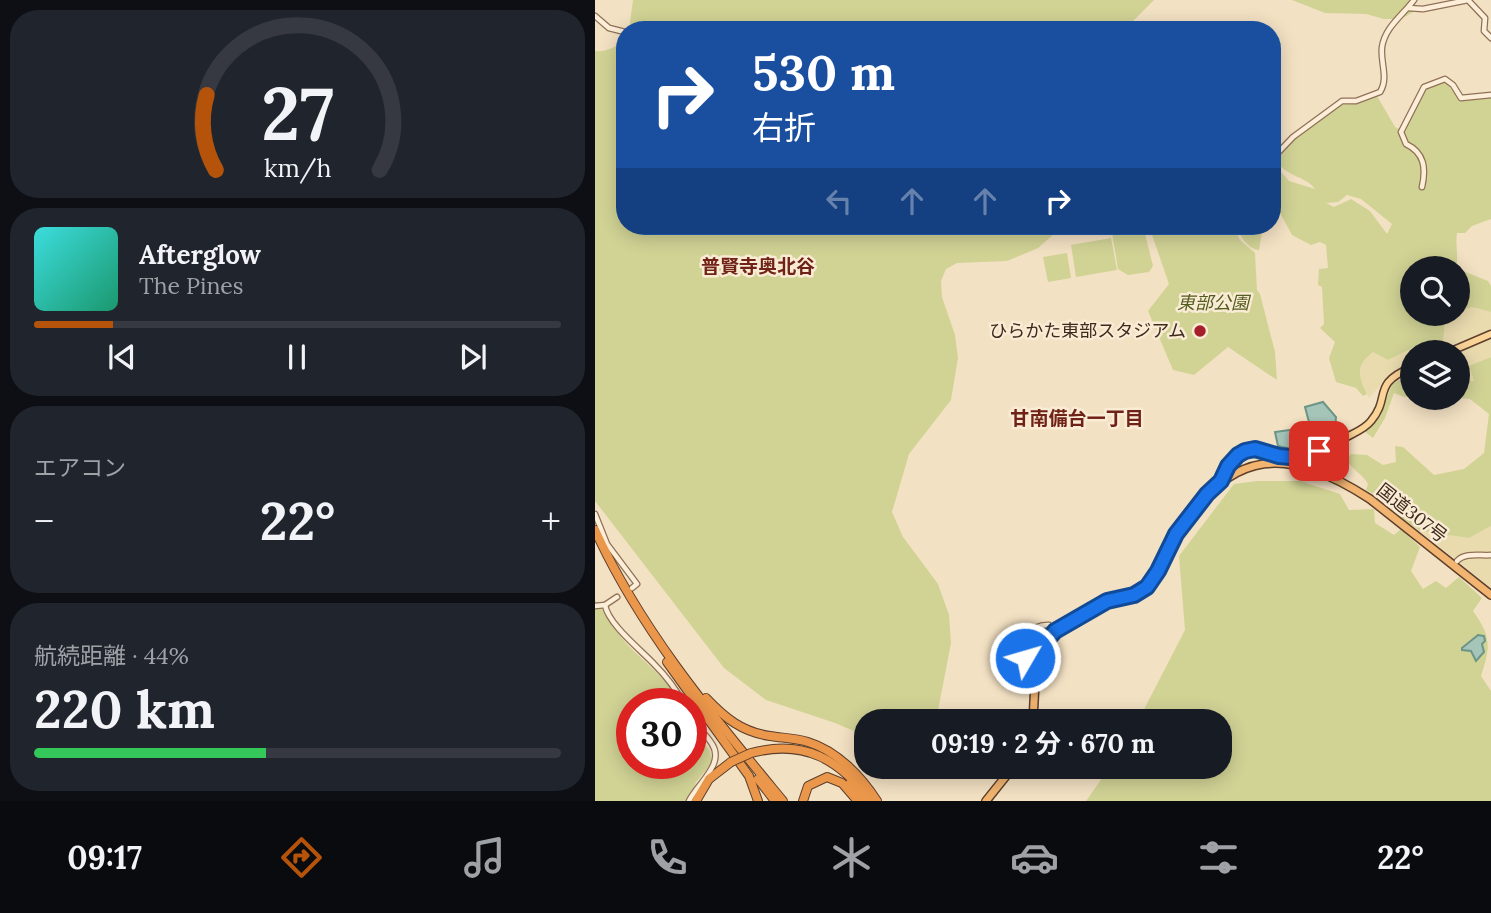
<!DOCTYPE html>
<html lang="ja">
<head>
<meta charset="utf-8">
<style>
  :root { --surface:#171b24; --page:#20242c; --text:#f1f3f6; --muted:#9ea1a6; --line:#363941; --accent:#b45309 }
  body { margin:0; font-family:Lora,"Noto Sans JP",serif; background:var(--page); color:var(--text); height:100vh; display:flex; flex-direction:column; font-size:26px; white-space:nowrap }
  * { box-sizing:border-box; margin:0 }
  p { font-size:23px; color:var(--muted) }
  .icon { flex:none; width:38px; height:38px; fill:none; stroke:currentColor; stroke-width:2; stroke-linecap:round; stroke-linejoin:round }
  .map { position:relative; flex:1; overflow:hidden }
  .side { display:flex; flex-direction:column; gap:10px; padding:10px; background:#0d0f14; width:595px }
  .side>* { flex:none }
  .banner { position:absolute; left:21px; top:21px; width:665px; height:214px; border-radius:28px; box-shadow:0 4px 18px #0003; background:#1a4fa0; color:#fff; overflow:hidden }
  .controls { position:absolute; left:805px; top:256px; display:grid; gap:14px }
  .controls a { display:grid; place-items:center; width:70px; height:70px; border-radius:50%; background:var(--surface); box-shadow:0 4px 18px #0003; font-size:35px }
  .speed { position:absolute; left:21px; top:688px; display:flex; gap:14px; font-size:35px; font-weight:700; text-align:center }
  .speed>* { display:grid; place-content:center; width:91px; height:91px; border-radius:50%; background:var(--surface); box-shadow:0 4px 18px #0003; line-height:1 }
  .speed .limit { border:10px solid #d22; background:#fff; color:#111 }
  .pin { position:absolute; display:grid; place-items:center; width:60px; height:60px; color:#fff; margin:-30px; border-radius:14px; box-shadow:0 4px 10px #0006 }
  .me { position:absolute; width:77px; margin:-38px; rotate:52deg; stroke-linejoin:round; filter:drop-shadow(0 0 5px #0008) }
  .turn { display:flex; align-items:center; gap:24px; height:147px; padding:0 21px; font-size:32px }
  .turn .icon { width:91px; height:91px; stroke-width:2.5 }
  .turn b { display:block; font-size:49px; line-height:60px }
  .lanes { display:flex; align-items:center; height:66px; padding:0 21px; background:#0003; justify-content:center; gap:35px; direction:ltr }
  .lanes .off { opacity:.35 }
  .big { font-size:52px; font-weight:700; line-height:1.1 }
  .side .tile { flex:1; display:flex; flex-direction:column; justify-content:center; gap:10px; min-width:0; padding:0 24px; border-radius:28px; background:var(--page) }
  .side .dial { align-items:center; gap:0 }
  .dial svg { height:182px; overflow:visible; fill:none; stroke:var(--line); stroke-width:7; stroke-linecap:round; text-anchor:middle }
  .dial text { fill:var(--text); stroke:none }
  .song { display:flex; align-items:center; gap:21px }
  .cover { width:84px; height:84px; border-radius:10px; background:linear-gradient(135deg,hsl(180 70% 55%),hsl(160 70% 35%)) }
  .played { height:7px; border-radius:4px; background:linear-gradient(90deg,var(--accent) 15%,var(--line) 15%) }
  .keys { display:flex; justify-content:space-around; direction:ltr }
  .heat { display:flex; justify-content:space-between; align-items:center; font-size:38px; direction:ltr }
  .charge { height:10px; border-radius:5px; background:linear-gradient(90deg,#34c759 44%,var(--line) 0) }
  .trip { position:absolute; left:259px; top:709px; width:378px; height:70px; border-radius:28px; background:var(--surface); box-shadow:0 4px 18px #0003; font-weight:700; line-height:70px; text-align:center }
  .tabs { display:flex; height:112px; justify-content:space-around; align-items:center; background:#090b0e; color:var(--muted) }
  .tabs .icon { width:49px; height:49px }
  .tabs .on { color:var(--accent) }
  .tabs b { font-size:32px; color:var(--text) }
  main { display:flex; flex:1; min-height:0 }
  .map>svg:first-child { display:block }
</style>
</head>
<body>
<main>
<section class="side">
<div class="tile dial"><svg viewBox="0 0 100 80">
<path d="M14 69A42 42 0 1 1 86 69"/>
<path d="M14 69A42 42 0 0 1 10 36" stroke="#b45309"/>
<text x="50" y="56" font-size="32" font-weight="700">27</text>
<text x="50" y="72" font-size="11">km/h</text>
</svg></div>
<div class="tile">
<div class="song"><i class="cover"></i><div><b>Afterglow</b><p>The Pines</p></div></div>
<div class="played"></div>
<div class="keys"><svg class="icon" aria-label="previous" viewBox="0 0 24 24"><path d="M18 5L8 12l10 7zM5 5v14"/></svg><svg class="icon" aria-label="pause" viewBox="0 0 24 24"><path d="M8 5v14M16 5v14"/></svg><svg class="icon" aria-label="next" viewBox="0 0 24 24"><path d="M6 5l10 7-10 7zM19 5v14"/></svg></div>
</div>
<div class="tile"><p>エアコン</p>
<div class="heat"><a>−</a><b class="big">22°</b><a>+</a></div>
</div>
<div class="tile"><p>航続距離 · 44%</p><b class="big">220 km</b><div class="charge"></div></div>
</section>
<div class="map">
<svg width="896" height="801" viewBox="0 0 896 801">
  <rect width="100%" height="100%" fill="#f3e1c3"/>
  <!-- farmland -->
  <g fill="#eadbaf">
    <polygon points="877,307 896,312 896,332 847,352 838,352 835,346 848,340 851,315 863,313 863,311"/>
    <polygon points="896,338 896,357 874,367 879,381 867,382 863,380 863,353"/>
    <polygon points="823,346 821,352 817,352 817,364 792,378 774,398 764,376 767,361 778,351 793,360"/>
    <polygon points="896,526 896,588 825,531 874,538"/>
  </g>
  <!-- green -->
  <g fill="#d1d395" fill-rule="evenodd">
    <polygon points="38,0 559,0 529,30 34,30"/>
    <polygon points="697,0 818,0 820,11 806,19 789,19 771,14 730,13"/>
    <path d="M30,37V226H468L443,248L412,261L362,263L351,269L346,281L347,297L360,335L363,358L356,400L314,454L297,512L308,537L343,584L354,615L356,643L341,721H271V736L240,723L171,700L129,668L0,501V51C11,52 24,47 30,37Z"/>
    <path d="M849,81L867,100L896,97V219L877,226L870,233H862C860,245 864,256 861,268H817V313H856L851,315L848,340L835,346L838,352H821L822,346L793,360L778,352C760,366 763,375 772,394L768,396L761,388L741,382L734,358L740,342L725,328L729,324L727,287L723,285L724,269L733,268L731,245L725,242L716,245L697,235L685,213L677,215V162L694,181L720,189C711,176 693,178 680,160L699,139L745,105L760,104L782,96L800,127L809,131L829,91L834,87ZM752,195L766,199L797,224L792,234L775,211L756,199L739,207L731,203L743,202Z"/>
    <polygon points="516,226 548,226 558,266 554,272 533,275 523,269"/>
    <polygon points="554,226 638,226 645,240 660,253 662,290 665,294 680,352 682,380 633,347 599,375 578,370 553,311 574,284"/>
    <path d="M641,226H668L664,250C652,249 646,236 641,226Z"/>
    <polygon points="516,238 522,270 481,277 476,245"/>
    <polygon points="472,253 476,278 453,282 448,257"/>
    <polygon points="863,269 893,281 896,286 896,312 877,307 863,311"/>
    <path d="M896,357V526L874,538L825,531L802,515L804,507L793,490L783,491L781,495L771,490L773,484C767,473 757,470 752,460L756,454L772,455L788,465L801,462L800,446L808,447L839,475L869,469L889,453L894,414L875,399L851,397H863V380L867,382L879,381L874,366Z"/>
    <polygon points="817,373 817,396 809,397 799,393 790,418 778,438 769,431 785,417 797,384"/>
    <path d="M662,481H705L745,494L754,510L779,509L780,523L799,535L806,529L825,547L816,571L828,589L841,581L851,588L864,577L887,598L878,611C896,636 896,646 886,676L896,691V801H491L515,767L625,766V721H543L590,630L584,556L639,484Z"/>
    <path d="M0,600C11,614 21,632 33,645C54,667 69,675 85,703L37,704V763H96V724L115,751L117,763L101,782L94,801H0Z"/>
  </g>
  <!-- water -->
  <g fill="#a6c5b9" stroke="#6b9587" stroke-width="2">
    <polygon points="728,402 741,417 740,428 719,441 710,407"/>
    <polygon points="702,429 704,445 700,445 700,450 683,446 680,432"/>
    <polygon points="883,635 889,636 890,641 887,644 889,652 881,661 876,651 867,650 867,648"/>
  </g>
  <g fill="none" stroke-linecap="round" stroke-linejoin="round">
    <defs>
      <g id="minor">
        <polyline points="813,8 828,9 873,0 890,18 889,31 896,38"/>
        <polyline points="0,16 14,28 30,32"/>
        <path d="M677,159L698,137L747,101H761L785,92C794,78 785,62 787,47C790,27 808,15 819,0"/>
        <path d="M827,187C831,169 830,153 811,144L806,132L829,87L850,79L858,85L866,98L896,95"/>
        <path d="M626,481C628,473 631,467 637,461C655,440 675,457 698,458C709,458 715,453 724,451L728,453"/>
        <polyline points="0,514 12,544 42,584 37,588"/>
        <path d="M862,561C870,552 885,556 896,555"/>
        <path d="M10,605C13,624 46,650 59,664C71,676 81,689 89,704"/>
        <polyline points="0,606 10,605 22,597"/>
        <path d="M441,663L430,658C427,641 435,624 454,625L460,631"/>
        <path d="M94,801C103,783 130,764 117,744C111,734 102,727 96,717"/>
      </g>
      <g id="primary">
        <polyline points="854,352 896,334"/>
        <path d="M716,469C725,456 734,446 748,439C758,433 769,430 776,421C797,396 775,385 817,367"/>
      </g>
      <g id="trunk">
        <path d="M438,721L441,663C447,637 466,628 487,615C496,610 505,603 515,600C527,595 540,597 550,588C566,575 571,550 582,533C638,447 693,446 775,499L896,595"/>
        <polyline points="391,801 419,766"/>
      </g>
      <g id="motorway">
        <path d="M0,530C46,631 118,716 188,801"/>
        <polyline points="72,662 154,776 163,801"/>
        <path d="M111,698C130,718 147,732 175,736C187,738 200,738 213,742C242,751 266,776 282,801"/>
        <path d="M156,753C209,739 244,759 276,801"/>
        <polyline points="163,779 180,801"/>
        <polyline points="255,783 267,801"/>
        <polyline points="101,801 114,779 136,762"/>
        <polyline points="208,801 213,786 232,777 247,783 260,798"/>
      </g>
    </defs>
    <!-- minor casing -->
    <use href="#minor" stroke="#907157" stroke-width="7"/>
    <!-- primary casing -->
    <use href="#primary" stroke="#5d3f2c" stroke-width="9"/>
    <!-- trunk casing -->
    <use href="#trunk" stroke="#5d3f2c" stroke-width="10"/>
    <!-- motorway casing -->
    <use href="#motorway" stroke="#5d3f2c" stroke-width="10"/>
    <!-- minor -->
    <use href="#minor" stroke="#fceed8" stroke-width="4.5"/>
    <!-- primary -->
    <use href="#primary" stroke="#fad397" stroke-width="6"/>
    <!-- trunk -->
    <use href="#trunk" stroke="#f2b571" stroke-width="7"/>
    <!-- motorway -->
    <use href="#motorway" stroke="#eb974b" stroke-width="8"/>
    <defs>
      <polyline id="motorway-bridge" points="136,762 156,753"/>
    </defs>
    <!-- motorway-bridge casing -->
    <use href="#motorway-bridge" stroke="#5d3f2c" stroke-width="10" stroke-linecap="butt"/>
    <!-- motorway-bridge -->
    <use href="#motorway-bridge" stroke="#eb974b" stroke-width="8"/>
  </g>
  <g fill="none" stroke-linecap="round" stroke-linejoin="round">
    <defs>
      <polyline id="route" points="430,658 441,663 448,645 460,631 512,601 539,595 552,587 563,571 581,534 612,494 626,481 633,466 643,455 650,451 660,449 684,456 706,458 724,451"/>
    </defs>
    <!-- route casing -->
    <use href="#route" stroke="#114b97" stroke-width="18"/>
    <!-- route -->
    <use href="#route" stroke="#1a73e8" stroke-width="12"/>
  </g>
  <!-- markers -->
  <circle fill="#a6202c" stroke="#f9ebd4" stroke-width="2.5" cx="605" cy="331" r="7"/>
  <g text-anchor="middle" stroke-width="5" stroke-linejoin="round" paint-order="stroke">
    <!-- park labels -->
    <g font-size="18" font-style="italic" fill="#535d21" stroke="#f9ebd4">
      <text x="618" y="309">東部公園</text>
    </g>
    <!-- poi labels -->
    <g font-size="18" fill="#3e2a1d" stroke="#f9ebd4" text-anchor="end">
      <text x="591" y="337">ひらかた東部スタジアム</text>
    </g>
    <!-- street labels -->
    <g font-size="18" fill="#3e2a1d" stroke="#f9ebd4">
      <text transform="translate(817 513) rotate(38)" y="6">国道307号</text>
    </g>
    <!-- neighbourhood labels -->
    <g font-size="19" font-weight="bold" fill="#702217" stroke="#f9ebd4">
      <text x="163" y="273">普賢寺奥北谷</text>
      <text x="482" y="425">甘南備台一丁目</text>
    </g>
  </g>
</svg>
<div class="controls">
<a><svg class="icon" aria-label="search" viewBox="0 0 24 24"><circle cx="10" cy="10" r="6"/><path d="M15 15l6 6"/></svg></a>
<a><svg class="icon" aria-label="layers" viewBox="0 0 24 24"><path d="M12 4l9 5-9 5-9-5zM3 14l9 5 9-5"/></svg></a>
</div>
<div class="speed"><div class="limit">30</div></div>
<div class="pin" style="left:724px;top:451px;background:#d93025"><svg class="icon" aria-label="arrive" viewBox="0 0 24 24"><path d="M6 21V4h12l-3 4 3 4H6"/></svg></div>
<svg class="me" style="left:430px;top:658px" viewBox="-20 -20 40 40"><circle r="17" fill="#1a73e8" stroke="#fff" stroke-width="3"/><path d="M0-11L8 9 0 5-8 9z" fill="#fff"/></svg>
<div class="trip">09:19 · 2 分 · 670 m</div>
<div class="banner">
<div class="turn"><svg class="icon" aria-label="right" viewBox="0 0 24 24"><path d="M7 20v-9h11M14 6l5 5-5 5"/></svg><div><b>530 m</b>右折</div></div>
<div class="lanes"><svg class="icon off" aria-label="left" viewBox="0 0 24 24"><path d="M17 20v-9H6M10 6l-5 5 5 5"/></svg><svg class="icon off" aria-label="ahead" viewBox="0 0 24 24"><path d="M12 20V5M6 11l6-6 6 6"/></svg><svg class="icon off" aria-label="ahead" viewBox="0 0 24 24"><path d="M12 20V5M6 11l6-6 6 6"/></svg><svg class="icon" aria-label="right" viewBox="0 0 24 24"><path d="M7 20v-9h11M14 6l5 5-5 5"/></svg></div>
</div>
</div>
</main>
<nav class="tabs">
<b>09:17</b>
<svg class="icon on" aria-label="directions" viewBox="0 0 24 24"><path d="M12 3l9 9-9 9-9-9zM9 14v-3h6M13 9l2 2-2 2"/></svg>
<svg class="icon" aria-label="music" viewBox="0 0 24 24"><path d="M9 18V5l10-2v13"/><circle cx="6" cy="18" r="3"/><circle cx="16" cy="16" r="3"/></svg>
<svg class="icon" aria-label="phone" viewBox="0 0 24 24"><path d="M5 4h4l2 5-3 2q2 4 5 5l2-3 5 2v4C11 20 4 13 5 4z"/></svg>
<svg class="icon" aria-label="climate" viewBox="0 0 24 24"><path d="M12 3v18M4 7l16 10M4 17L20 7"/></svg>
<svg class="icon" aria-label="car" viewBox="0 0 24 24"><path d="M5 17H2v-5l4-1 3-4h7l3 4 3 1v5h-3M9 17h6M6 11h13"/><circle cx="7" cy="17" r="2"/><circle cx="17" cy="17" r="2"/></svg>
<svg class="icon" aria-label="filters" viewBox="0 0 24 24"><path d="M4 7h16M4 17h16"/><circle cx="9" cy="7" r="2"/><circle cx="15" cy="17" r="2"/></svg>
<b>22°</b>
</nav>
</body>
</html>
